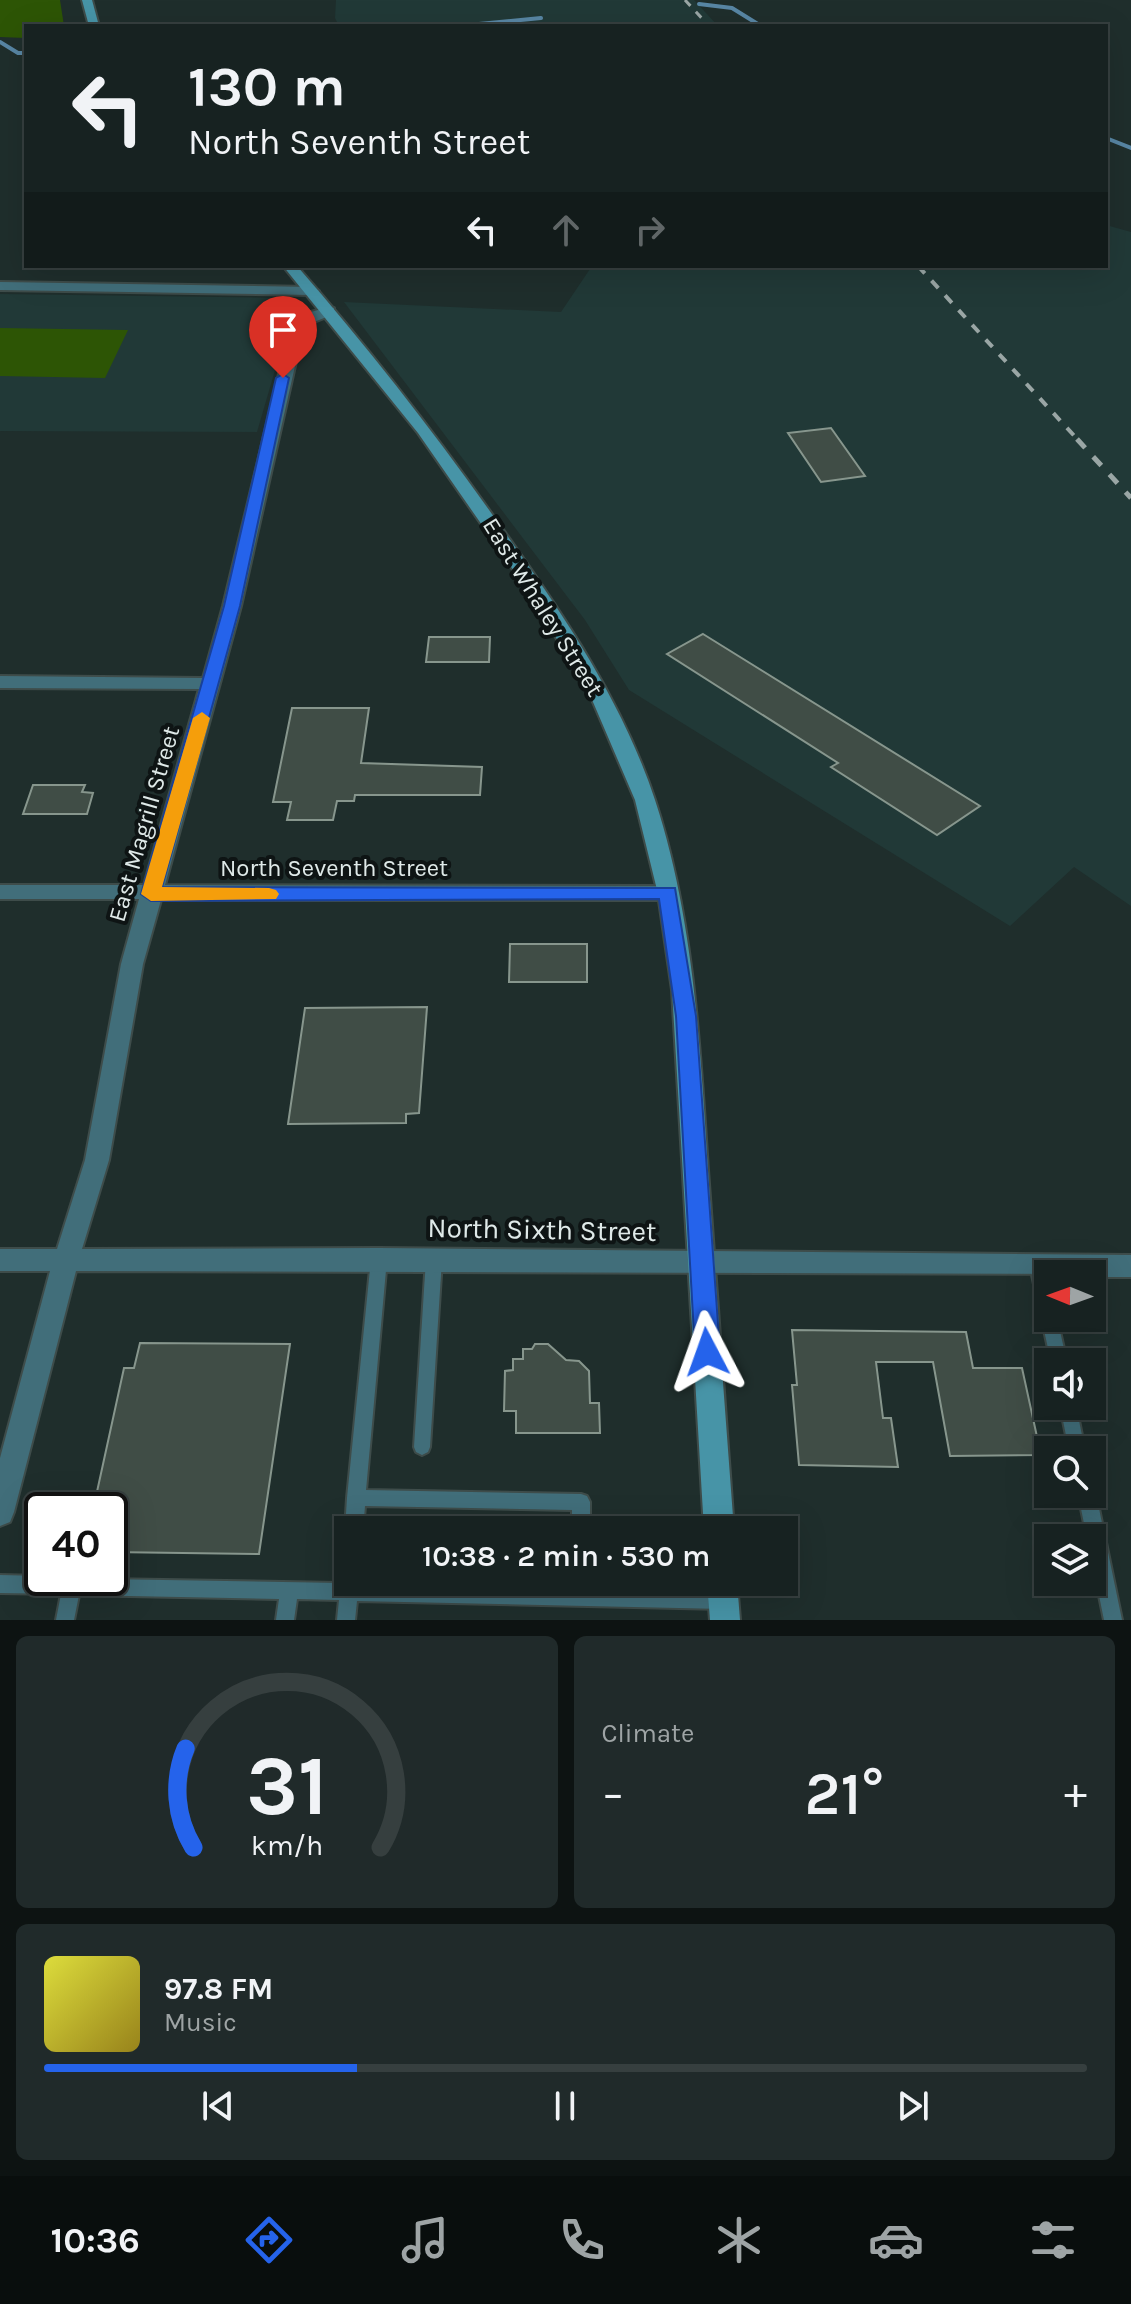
<!DOCTYPE html>
<html lang="en">
<head>
<meta charset="utf-8">
<style>
  :root { --surface:#172221; --page:#202a2a; --text:#f1f3f6; --muted:#9ea4a5; --line:#363f3f; --accent:#2563eb }
  body { margin:0; font-family:Karla,sans-serif; background:var(--page); color:var(--text); height:100vh; display:flex; flex-direction:column; font-size:30px; white-space:nowrap }
  * { box-sizing:border-box; margin:0 }
  p { font-size:26px; color:var(--muted) }
  .icon { flex:none; width:44px; height:44px; fill:none; stroke:currentColor; stroke-width:2; stroke-linecap:round; stroke-linejoin:round }
  .map { position:relative; height:1620px; overflow:hidden }
  .drawer { display:flex; flex-direction:column; gap:16px; padding:16px; background:#0d1312; flex:1 }
  .drawer>* { flex:none }
  .top-card { position:absolute; left:24px; top:24px; width:1084px; height:244px; border-radius:0px; box-shadow:0 8px 32px #0002,0 0 0 2px var(--line); background:#172221; color:var(--text); overflow:hidden }
  .needle { width:52px; rotate:271deg }
  .tools { position:absolute; left:1034px; top:1260px; display:grid; gap:16px }
  .tools a { display:grid; place-items:center; width:72px; height:72px; border-radius:0px; background:var(--surface); box-shadow:0 8px 32px #0002,0 0 0 2px var(--line); font-size:40px }
  .speed { position:absolute; left:24px; top:1492px; display:flex; gap:16px; font-size:40px; font-weight:700; text-align:center }
  .speed>* { display:grid; place-content:center; width:104px; height:104px; border-radius:50%; background:var(--surface); box-shadow:0 8px 32px #0002,0 0 0 2px var(--line); line-height:1 }
  .speed .limit { border:4px solid #111; border-radius:12px; background:#fff; color:#111 }
  .pin { position:absolute; display:grid; place-items:center; width:68px; height:68px; color:#fff; margin:-82px -34px; border-radius:50% 50% 50% 0; rotate:-45deg; box-shadow:0 0 8px #0007 }
  .pin .icon { rotate:45deg }
  .me { position:absolute; width:88px; margin:-44px; rotate:356deg; stroke-linejoin:round; filter:drop-shadow(0 0 6px #0008) }
  .turn { display:flex; align-items:center; gap:28px; height:168px; padding:0 32px; font-size:36px }
  .turn .icon { width:104px; height:104px; stroke-width:2.5 }
  .turn b { display:block; font-size:56px; line-height:68px }
  .lanes { display:flex; align-items:center; height:76px; padding:0 32px; background:#0003; justify-content:center; gap:40px; direction:ltr }
  .lanes .off { opacity:.35 }
  .big { font-size:60px; font-weight:600; line-height:1.1 }
  .drawer .widget { flex:1; display:flex; flex-direction:column; justify-content:center; gap:12px; min-width:0; padding:0 28px; border-radius:12px; background:var(--page) }
  .drawer .dial { align-items:center; gap:0 }
  .dial svg { height:208px; overflow:visible; fill:none; stroke:var(--line); stroke-width:7; stroke-linecap:round; text-anchor:middle }
  .dial text { fill:var(--text); stroke:none }
  .song { display:flex; align-items:center; gap:24px }
  .cover { width:96px; height:96px; border-radius:12px; background:linear-gradient(135deg,hsl(60 70% 55%),hsl(50 70% 35%)) }
  .played { height:8px; border-radius:4px; background:linear-gradient(90deg,var(--accent) 30%,var(--line) 30%) }
  .keys { display:flex; justify-content:space-around; direction:ltr }
  .heat { display:flex; justify-content:space-between; align-items:center; font-size:44px; direction:ltr }
  .drawer .tiles { flex:1; display:grid; gap:16px; grid-template-columns:1fr 1fr }
  .widget:last-child { grid-column:span 2 }
  .trip { position:absolute; left:334px; top:1516px; width:464px; height:80px; border-radius:0px; background:var(--surface); box-shadow:0 8px 32px #0002,0 0 0 2px var(--line); font-weight:600; line-height:80px; text-align:center }
  .dock { display:flex; height:128px; justify-content:space-around; align-items:center; background:#090e0d; color:var(--muted) }
  .dock .icon { width:56px; height:56px }
  .dock .current { color:var(--accent) }
  .dock b { font-size:36px; color:var(--text) }
  .map>svg:first-child { display:block }
</style>
</head>
<body>
<div class="map">
<svg width="1131" height="1620" viewBox="0 0 1131 1620">
  <rect width="100%" height="100%" fill="#1f2e2c"/>
  <!-- built -->
  <g fill="#213937">
    <polygon points="336,0 694,0 718,26 339,26 335,18"/>
    <polygon points="1106,225 1131,232 1131,906 1074,867 1010,926 629,690 585,620 344,302 561,312 592,266 1106,266"/>
    <polygon points="0,294 296,298 257,432 0,431"/>
  </g>
  <!-- green -->
  <g fill="#2d5505">
    <polygon points="0,0 60,0 64,26 26,26 26,38 0,37"/>
    <polygon points="0,328 128,330 105,378 0,376"/>
  </g>
  <g fill="none" stroke-linecap="round" stroke-linejoin="round">
    <!-- stream -->
    <g stroke="#5886a4" stroke-width="4">
      <polyline points="699,4 732,8 761,26"/>
      <polyline points="458,26 541,18"/>
      <polyline points="0,42 18,53 26,53"/>
      <polyline points="1106,138 1131,148"/>
    </g>
  </g>
  <!-- building -->
  <g fill="#404d46" stroke="#87968d" stroke-width="2">
    <polygon points="831,428 865,476 821,482 788,433"/>
    <polygon points="703,634 980,806 937,835 831,767 838,763 667,654"/>
    <polygon points="429,637 490,637 489,662 426,662"/>
    <polygon points="292,708 369,708 361,763 482,767 480,795 355,795 354,801 337,801 333,820 287,820 291,802 273,802"/>
    <polygon points="33,785 85,785 82,792 93,793 87,814 23,814"/>
    <polygon points="510,944 587,944 587,982 509,982"/>
    <polygon points="427,1007 419,1113 406,1114 406,1123 288,1124 305,1008"/>
    <polygon points="792,1330 966,1332 973,1368 1022,1368 1041,1455 950,1456 933,1362 876,1362 883,1418 891,1418 898,1467 799,1465 792,1385 797,1385"/>
    <polygon points="140,1343 290,1344 259,1554 110,1552 110,1510 93,1510 124,1368 134,1368"/>
    <polygon points="535,1344 548,1344 566,1360 579,1361 589,1371 590,1403 599,1403 600,1433 516,1433 516,1411 504,1411 505,1371 513,1370 513,1359 523,1359 523,1349 532,1349"/>
  </g>
  <g fill="none" stroke-linecap="round" stroke-linejoin="round">
    <defs>
      <g id="lane">
        <polygon points="379,1252 384,1254 387,1259 366,1490 581,1494 587,1496 590,1502 590,1530 572,1530 572,1510 365,1506 363,1530 348,1530 348,1536 345,1530 347,1498 371,1259 374,1254"/>
        <polygon points="434,1252 439,1254 442,1259 430,1447 428,1452 422,1455 416,1452 414,1447 426,1259 429,1254"/>
        <polygon points="1038,1259 1043,1261 1048,1276 1048,1318 1057,1318 1067,1362 1051,1362 1030,1266 1033,1261"/>
        <polygon points="1060,1406 1076,1406 1085,1450 1069,1450"/>
        <polygon points="1092,1488 1096,1494 1122,1620 1104,1620 1092,1561 1092,1538 1087,1538 1078,1494 1092,1494"/>
        <polygon points="348,1574 348,1582 358,1583 572,1588 572,1582 590,1582 590,1588 724,1591 730,1594 733,1600 730,1606 724,1609 357,1601 355,1620 337,1620 339,1600 297,1599 294,1620 276,1620 279,1599 79,1595 74,1620 56,1620 61,1594 0,1593 0,1575 42,1576 42,1578 340,1583 343,1576"/>
      </g>
      <g id="street">
        <polygon points="0,282 312,287 319,291 312,295 0,290"/>
        <polygon points="329,307 334,308 334,314 304,326 241,606 165,885 668,886 675,888 679,893 675,898 668,900 161,900 143,964 109,1160 82,1249 379,1248 1131,1255 1131,1277 1092,1277 1092,1274 76,1271 14,1512 10,1522 0,1526 0,1458 50,1271 0,1271 0,1249 57,1249 85,1160 121,964 139,899 0,899 0,885 144,885 199,689 0,688 0,676 203,678 223,606 291,324 300,315"/>
      </g>
      <g id="secondary">
        <polygon points="82,0 92,0 99,26 89,26"/>
        <path d="M283,266H297C372,352 441,441 506,534C565,617 623,703 655,800C694,919 700,1046 708,1170C716,1290 725,1410 734,1530H704L672,990L658,894L635,800L590,695L532,597L418,433Z"/>
        <polygon points="707,1582 737,1582 740,1620 710,1620"/>
      </g>
    </defs>
    <!-- lane casing -->
    <use href="#lane" stroke="#3e4c4a" stroke-width="4"/>
    <!-- street casing -->
    <use href="#street" stroke="#3e4c4a" stroke-width="4"/>
    <!-- secondary casing -->
    <use href="#secondary" stroke="#3e4c4a" stroke-width="4"/>
    <!-- lane -->
    <use href="#lane" fill="#416e7a" fill-rule="evenodd"/>
    <!-- street -->
    <use href="#street" fill="#416e7a" fill-rule="evenodd"/>
    <!-- secondary -->
    <use href="#secondary" fill="#4794a7" fill-rule="evenodd"/>
    <!-- rail-far2 -->
    <polyline stroke="#9aa6a5" stroke-width="3" stroke-dasharray="8 8" stroke-linecap="butt" points="685,0 709,26"/>
    <!-- rail-far1 -->
    <polyline stroke="#9aa6a5" stroke-width="4" stroke-dasharray="10 10" stroke-linecap="butt" points="918,266 1079,441"/>
    <!-- rail -->
    <polyline stroke="#9aa6a5" stroke-width="5" stroke-dasharray="12 12" stroke-linecap="butt" points="1077,439 1131,498"/>
  </g>
  <!-- route -->
  <polygon fill="#2563eb" stroke="#184099" stroke-width="2" points="283,374 289,378 240,606 162,887 675,888 696,1016 720,1352 716,1359 707,1363 699,1359 695,1352 676,1016 659,899 151,901 141,894 224,606 276,378"/>
  <!-- slow -->
  <polygon fill="#f59e0b" points="202,712 210,718 162,887 269,888 276,890 279,894 276,899 151,901 141,894 193,718"/>
  <g text-anchor="middle" stroke-width="8" stroke-linejoin="round" paint-order="stroke">
    <!-- street labels -->
    <g font-size="24" fill="#dfe9e8" stroke="#0e1414">
      <text transform="translate(543 607) rotate(58)" y="8">East Whaley Street</text>
      <text transform="translate(144 824) rotate(-74)" y="8">East Magrill Street</text>
      <text x="334" y="876">North Seventh Street</text>
    </g>
    <!-- near-street labels -->
    <g font-size="28" fill="#dfe9e8" stroke="#0e1414">
      <text transform="translate(542 1229) rotate(1)" y="10">North Sixth Street</text>
    </g>
  </g>
</svg>
<div class="tools">
<a><svg class="needle" viewBox="-14 -14 28 28"><path d="M0-13l5 13h-10z" fill="#e53935"/><path d="M0 13l5-13h-10z" fill="#9ea4a5"/></svg></a>
<a><svg class="icon" aria-label="sound" viewBox="0 0 24 24"><path d="M4 9h4l5-4v14l-5-4H4zM17 9q2 3 0 6"/></svg></a>
<a><svg class="icon" aria-label="search" viewBox="0 0 24 24"><circle cx="10" cy="10" r="6"/><path d="M15 15l6 6"/></svg></a>
<a><svg class="icon" aria-label="layers" viewBox="0 0 24 24"><path d="M12 4l9 5-9 5-9-5zM3 14l9 5 9-5"/></svg></a>
</div>
<div class="speed"><div class="limit">40</div></div>
<div class="pin" style="left:283px;top:378px;background:#d93025"><svg class="icon" aria-label="arrive" viewBox="0 0 24 24"><path d="M6 21V4h12l-3 4 3 4H6"/></svg></div>
<svg class="me" style="left:707px;top:1352px" viewBox="-20 -20 40 40"><path d="M0-17L14 15 0 8-14 15z" fill="#2563eb" stroke="#fff" stroke-width="4"/></svg>
<div class="trip">10:38 · 2 min · 530 m</div>
<div class="top-card">
<div class="turn"><svg class="icon" aria-label="left" viewBox="0 0 24 24"><path d="M17 20v-9H6M10 6l-5 5 5 5"/></svg><div><b>130 m</b>North Seventh Street</div></div>
<div class="lanes"><svg class="icon" aria-label="left" viewBox="0 0 24 24"><path d="M17 20v-9H6M10 6l-5 5 5 5"/></svg><svg class="icon off" aria-label="ahead" viewBox="0 0 24 24"><path d="M12 20V5M6 11l6-6 6 6"/></svg><svg class="icon off" aria-label="right" viewBox="0 0 24 24"><path d="M7 20v-9h11M14 6l5 5-5 5"/></svg></div>
</div>
</div>
<section class="drawer">
<div class="tiles">
<div class="widget dial"><svg viewBox="0 0 100 80">
<path d="M14 69A42 42 0 1 1 86 69"/>
<path d="M14 69A42 42 0 0 1 11 31" stroke="#2563eb"/>
<text x="50" y="56" font-size="32" font-weight="700">31</text>
<text x="50" y="72" font-size="11">km/h</text>
</svg></div>
<div class="widget"><p>Climate</p>
<div class="heat"><a>−</a><b class="big">21°</b><a>+</a></div>
</div>
<div class="widget">
<div class="song"><i class="cover"></i><div><b>97.8 FM</b><p>Music</p></div></div>
<div class="played"></div>
<div class="keys"><svg class="icon" aria-label="previous" viewBox="0 0 24 24"><path d="M18 5L8 12l10 7zM5 5v14"/></svg><svg class="icon" aria-label="pause" viewBox="0 0 24 24"><path d="M8 5v14M16 5v14"/></svg><svg class="icon" aria-label="next" viewBox="0 0 24 24"><path d="M6 5l10 7-10 7zM19 5v14"/></svg></div>
</div>
</div>
</section>
<nav class="dock">
<b>10:36</b>
<svg class="icon current" aria-label="directions" viewBox="0 0 24 24"><path d="M12 3l9 9-9 9-9-9zM9 14v-3h6M13 9l2 2-2 2"/></svg>
<svg class="icon" aria-label="music" viewBox="0 0 24 24"><path d="M9 18V5l10-2v13"/><circle cx="6" cy="18" r="3"/><circle cx="16" cy="16" r="3"/></svg>
<svg class="icon" aria-label="phone" viewBox="0 0 24 24"><path d="M5 4h4l2 5-3 2q2 4 5 5l2-3 5 2v4C11 20 4 13 5 4z"/></svg>
<svg class="icon" aria-label="climate" viewBox="0 0 24 24"><path d="M12 3v18M4 7l16 10M4 17L20 7"/></svg>
<svg class="icon" aria-label="car" viewBox="0 0 24 24"><path d="M5 17H2v-5l4-1 3-4h7l3 4 3 1v5h-3M9 17h6M6 11h13"/><circle cx="7" cy="17" r="2"/><circle cx="17" cy="17" r="2"/></svg>
<svg class="icon" aria-label="filters" viewBox="0 0 24 24"><path d="M4 7h16M4 17h16"/><circle cx="9" cy="7" r="2"/><circle cx="15" cy="17" r="2"/></svg>
</nav>
</body>
</html>
